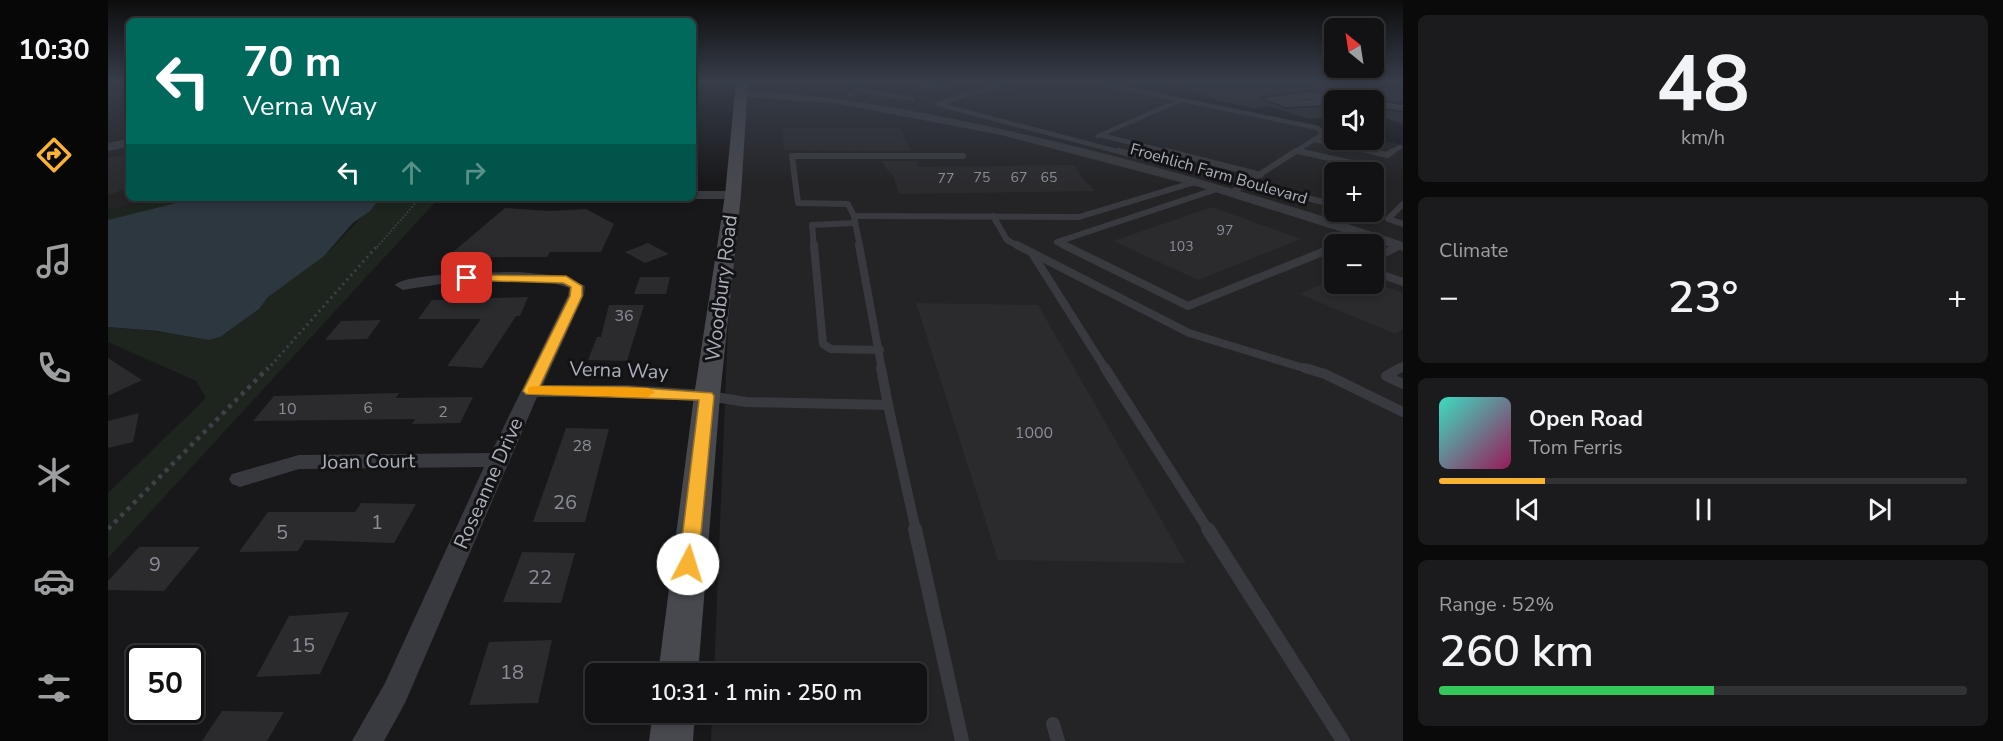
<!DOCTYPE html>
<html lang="en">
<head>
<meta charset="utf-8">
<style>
  :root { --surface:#121214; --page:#1b1b1d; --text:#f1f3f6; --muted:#9c9ea0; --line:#313234; --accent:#f8b332 }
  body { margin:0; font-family:"Nunito Sans",sans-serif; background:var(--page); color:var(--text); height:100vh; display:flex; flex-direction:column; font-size:22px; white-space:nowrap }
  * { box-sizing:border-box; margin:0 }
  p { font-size:20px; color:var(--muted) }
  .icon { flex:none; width:33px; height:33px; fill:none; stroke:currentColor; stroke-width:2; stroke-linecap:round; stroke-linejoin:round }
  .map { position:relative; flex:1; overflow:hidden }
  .sheet { display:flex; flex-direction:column; gap:15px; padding:15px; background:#0a0a0b; width:600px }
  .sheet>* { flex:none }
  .guide { position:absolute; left:18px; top:18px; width:570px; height:183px; border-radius:9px; box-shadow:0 3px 9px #0003,0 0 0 2px var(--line); background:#00695c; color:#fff; overflow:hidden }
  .needle { width:39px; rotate:330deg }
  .tools { position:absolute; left:1216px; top:18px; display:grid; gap:12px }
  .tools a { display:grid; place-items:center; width:60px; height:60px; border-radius:9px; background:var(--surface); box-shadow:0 3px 9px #0003,0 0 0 2px var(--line); font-size:30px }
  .speed { position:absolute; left:18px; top:645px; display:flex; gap:12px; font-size:30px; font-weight:700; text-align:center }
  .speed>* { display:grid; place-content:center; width:78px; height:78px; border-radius:50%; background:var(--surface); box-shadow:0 3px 9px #0003,0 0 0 2px var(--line); line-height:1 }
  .speed .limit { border:3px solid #111; border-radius:9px; background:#fff; color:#111 }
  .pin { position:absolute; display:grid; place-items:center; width:51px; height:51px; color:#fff; margin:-26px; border-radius:12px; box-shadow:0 3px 9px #0006 }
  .me { position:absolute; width:66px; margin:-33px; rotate:5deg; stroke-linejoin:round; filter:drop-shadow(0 0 4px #0008) }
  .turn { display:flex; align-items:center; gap:21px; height:126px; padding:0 18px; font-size:27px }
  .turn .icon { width:78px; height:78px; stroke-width:2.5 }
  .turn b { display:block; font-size:42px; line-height:51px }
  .lanes { display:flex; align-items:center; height:57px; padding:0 18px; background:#0003; justify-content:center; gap:30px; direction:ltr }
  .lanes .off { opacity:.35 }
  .big { font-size:45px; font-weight:600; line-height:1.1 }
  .sheet .widget { flex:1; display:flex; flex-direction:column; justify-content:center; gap:9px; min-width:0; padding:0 21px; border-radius:9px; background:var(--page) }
  .sheet .dial { align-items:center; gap:0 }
  .dial b { font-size:78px; line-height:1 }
  .song { display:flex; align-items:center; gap:18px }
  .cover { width:72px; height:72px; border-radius:9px; background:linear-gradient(135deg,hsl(170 70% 55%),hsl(330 70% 35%)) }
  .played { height:6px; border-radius:3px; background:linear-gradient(90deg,var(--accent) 20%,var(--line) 20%) }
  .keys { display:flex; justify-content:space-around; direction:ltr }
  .heat { display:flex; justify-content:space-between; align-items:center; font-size:33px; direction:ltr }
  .charge { height:9px; border-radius:4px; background:linear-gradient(90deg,#34c759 52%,var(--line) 0) }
  .trip { position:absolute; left:477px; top:663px; width:342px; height:60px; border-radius:9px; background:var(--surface); box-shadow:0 3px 9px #0003,0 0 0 2px var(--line); font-weight:600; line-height:60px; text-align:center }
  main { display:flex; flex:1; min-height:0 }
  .tabs { display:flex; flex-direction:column; width:108px; justify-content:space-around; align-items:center; background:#070708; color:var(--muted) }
  .tabs .icon { width:42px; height:42px }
  .tabs .current { color:var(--accent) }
  .tabs b { font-size:27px; color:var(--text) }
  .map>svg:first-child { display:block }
</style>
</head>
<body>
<main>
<nav class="tabs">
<b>10:30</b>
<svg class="icon current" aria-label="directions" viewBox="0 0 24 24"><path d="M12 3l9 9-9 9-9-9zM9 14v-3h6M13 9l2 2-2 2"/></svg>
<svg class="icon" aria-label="music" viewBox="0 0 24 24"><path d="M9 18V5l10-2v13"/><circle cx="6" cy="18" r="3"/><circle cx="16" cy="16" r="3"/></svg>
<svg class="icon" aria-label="phone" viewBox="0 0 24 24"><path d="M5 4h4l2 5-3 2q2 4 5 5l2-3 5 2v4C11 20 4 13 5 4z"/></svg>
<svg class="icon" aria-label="climate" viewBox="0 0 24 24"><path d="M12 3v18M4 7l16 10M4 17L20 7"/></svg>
<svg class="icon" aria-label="car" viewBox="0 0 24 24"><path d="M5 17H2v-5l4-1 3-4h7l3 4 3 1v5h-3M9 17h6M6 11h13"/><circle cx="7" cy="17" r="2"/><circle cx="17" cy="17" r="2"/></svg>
<svg class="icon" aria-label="filters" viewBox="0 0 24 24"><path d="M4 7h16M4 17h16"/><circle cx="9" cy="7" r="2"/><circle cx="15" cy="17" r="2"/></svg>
</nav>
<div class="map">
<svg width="1295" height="741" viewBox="0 0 1295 741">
  <rect width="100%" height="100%" fill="#18181a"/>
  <!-- built -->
  <g fill="#242427" fill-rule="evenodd">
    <polygon points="0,81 21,81 21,198 51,198 0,210"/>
    <path d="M636,81H981L1227,131V140L1266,139L1295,145V741H603L604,713L808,712V674L606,673L624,228ZM1227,172H1266V212H1227ZM1227,244H1266V284H1227Z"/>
  </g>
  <!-- green -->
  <g fill="#1e251f">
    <polygon points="51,198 88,198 0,220 0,210"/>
    <polygon points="272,198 331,198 0,558 0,493 98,398 88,381 0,342 0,327 112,337 151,309 160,297 221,251"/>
  </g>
  <!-- water -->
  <polygon fill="#2d373f" points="88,198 272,198 262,211 245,223 216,256 160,297 151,309 112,337 101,340 50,331 0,327 0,220"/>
  <!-- building -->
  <g fill="#2b2b2e">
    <polygon points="1061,81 1227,81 1227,92 1203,90 1155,96 1153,99 1177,109 1221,107 1227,103 1227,117 1200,119 1163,106 1145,108 1109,100"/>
    <polygon points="1266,86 1295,90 1295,103 1266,98"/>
    <polygon points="1266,108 1295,113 1295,124 1266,114"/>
    <polygon points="674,128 792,128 803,151 676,150"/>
    <polygon points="21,154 21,188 0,195 0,158"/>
    <polygon points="774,161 809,161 811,167 966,165 972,175 987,191 792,194 783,172 778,169"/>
    <polygon points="1104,207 1193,239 1090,280 1005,241"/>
    <polygon points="397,208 442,211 478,209 506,224 493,252 442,252 439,257 339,257"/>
    <polygon points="540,243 561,254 537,263 517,252"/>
    <polygon points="532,277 562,277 558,294 526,294"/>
    <polygon points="1227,278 1227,284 1270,284 1295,293 1295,329 1287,334 1192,294"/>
    <polygon points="420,297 412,316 408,316 374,368 339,366 373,319 310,319 324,300"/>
    <polygon points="808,303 930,305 1078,563 890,560"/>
    <polygon points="501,305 536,305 519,361 480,360 489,337 493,337"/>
    <polygon points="273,320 259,339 217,340 233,321"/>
    <polygon points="0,358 34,380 0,396"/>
    <polygon points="291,393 288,398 365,397 352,423 304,424 307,419 145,421 166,396"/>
    <polygon points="31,413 25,442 0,448 0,421"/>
    <polygon points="458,428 501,429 477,522 425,522"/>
    <polygon points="253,503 308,504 286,543 197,540 190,551 131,552 160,512 247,512"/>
    <polygon points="31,547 92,547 56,591 0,590 0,581"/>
    <polygon points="414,552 467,553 453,603 395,602"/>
    <polygon points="241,612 212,674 148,677 181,616"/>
    <polygon points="444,640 430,703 361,705 381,642"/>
    <polygon points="114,711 176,712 159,741 94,741"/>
  </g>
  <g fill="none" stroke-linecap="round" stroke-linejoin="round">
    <!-- path-far2 -->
    <polyline stroke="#3f4146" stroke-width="2" stroke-dasharray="1.5 2" stroke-linecap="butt" points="269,247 312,198"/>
    <!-- path-far1 -->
    <polyline stroke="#3f4146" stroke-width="3" stroke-dasharray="2 4" stroke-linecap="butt" points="159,370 270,245"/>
    <!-- path -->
    <polyline stroke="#3f4146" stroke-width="4.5" stroke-dasharray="4 5" stroke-linecap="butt" points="0,529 160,368"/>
    <!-- service-far4 -->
    <g stroke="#393a3f" stroke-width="4.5">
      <polyline points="798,81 824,87 844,87"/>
      <polyline points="904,81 829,104 1016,153"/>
      <polyline points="981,81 1210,128 1215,134 1185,153"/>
      <polyline points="750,90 805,99"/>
      <polyline points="742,95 750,90 747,81"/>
      <polyline points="992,135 1064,153"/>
      <polyline points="990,136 1073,100"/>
      <polyline points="1206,140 1269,153"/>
      <polyline points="1188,151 1197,153"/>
      <polyline points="1282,153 1292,147"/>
    </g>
    <!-- service-far3 -->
    <g stroke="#393a3f" stroke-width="6">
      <polyline points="1011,151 1227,205"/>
      <polyline points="1058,151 1153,175"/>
      <polyline points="1190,151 1270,169"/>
      <polyline points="1262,151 1279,155 1285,151"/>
      <polyline points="1123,193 1188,151"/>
      <polyline points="1295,204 1280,219 1295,224"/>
      <polyline points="746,216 971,217 1087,182"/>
      <polyline points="885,216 899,240 912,247"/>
      <polyline points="1233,244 1257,235"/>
      <polyline points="706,247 704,225 747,223"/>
      <polyline points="752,247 746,216 740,204 690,203 684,156 855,156"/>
      <polyline points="959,247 949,242 1109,189"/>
    </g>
    <!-- service-far2 -->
    <g stroke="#393a3f" stroke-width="8">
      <polyline points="706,245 715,344 723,349 772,350"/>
      <polyline points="751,245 774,370"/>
      <polyline points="909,245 1081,333 1202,370"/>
      <polyline points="956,245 1080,306 1227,247"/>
      <polyline points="924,253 998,370"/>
      <polyline points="1266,258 1291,246"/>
      <polyline points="1266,272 1295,282"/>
      <polyline points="1289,370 1295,366"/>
    </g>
    <!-- service-far1 -->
    <g stroke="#393a3f" stroke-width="10">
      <polyline points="997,368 1101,531"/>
      <polyline points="1197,368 1217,374 1295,412"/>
      <polyline points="1292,368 1278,376 1295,384"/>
      <polyline points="601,396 638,402 780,405 773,368"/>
      <polyline points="780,405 808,531"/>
    </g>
    <!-- service -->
    <g stroke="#393a3f" stroke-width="14">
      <polyline points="807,529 854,741"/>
      <polyline points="1100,529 1235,741"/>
      <polyline points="945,724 950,741"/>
    </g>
    <!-- minor -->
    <g fill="#393a3f" fill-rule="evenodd">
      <polygon points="1274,81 1295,81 1295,85"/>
      <path d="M632,91C731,94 827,114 924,136C1049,165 1173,202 1295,242V251L1091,187L893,135L731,104L629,96Z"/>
      <path d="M1203,92L1252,97L1256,100L1222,99L1225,102L1221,105L1177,107L1155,98ZM1205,99L1208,100H1173Z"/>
      <polygon points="1266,100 1295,105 1295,111 1266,106"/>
      <polygon points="585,191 625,191 631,195 625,199 585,199 583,198 585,198"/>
      <path d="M411,272L455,276L477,286L476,295L435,385H520L599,390L608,396L599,402L520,397H429L297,703L276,741H244L277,683L376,467L191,469L132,487L124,484L121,479L124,474L191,455L383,453L460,295L461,288C416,271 343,282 295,290L287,285C298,273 390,272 411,272Z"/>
    </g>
    <!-- tertiary -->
    <polygon fill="#393a3f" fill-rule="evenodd" points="21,139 21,147 0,151 0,143"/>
    <!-- secondary -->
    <g fill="#47494f" fill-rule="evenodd">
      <polygon points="628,81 640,81 633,195 612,396 590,674 550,674 586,396 617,195"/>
      <polygon points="545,712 587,712 585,741 541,741"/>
    </g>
  </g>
  <!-- sky -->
  <linearGradient id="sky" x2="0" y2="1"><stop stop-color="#0d0d0e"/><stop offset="0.44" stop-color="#373d49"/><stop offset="1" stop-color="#373d49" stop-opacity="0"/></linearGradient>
  <rect width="1295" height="185" fill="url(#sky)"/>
  <!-- route -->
  <polygon fill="#f8b332" stroke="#a17420" stroke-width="1.5" points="359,275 458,276 474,286 474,296 432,386 520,387 604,393 606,396 590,564 587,569 580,571 574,569 571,564 591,400 418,394 415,391 462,296 463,287 455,283 355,280 353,278"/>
  <!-- slow -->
  <polygon fill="#f59e0b" points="425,386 540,388 547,392 540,397 420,394 420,388"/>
  <g text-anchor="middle" stroke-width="6" stroke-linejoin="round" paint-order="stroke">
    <!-- far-number labels -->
    <g font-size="14" fill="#8a8d96">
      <text x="874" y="182">75</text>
      <text x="911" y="182">67</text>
      <text x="941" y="182">65</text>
      <text x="838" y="183">77</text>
      <text x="1117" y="235">97</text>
      <text x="1073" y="251">103</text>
    </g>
    <!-- far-street labels -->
    <g font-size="16" fill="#aaafba" stroke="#131315">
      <text transform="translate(1111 173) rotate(16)" y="6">Froehlich Farm Boulevard</text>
    </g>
    <!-- number labels -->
    <g font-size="16" fill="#8a8d96">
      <text x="516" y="321">36</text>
      <text x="260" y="413">6</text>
      <text x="179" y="414">10</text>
      <text x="335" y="417">2</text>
      <text x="926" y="438">1000</text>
      <text x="474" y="451">28</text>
    </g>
    <!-- street labels -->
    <g font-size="20" fill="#aaafba" stroke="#131315">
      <text transform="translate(613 288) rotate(-83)" y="7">Woodbury Road</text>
      <text transform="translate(511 370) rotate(2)" y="7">Verna Way</text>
      <text transform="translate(260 461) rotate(-1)" y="7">Joan Court</text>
      <text transform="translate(380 483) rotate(-66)" y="7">Roseanne Drive</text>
    </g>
    <!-- near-number labels -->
    <g font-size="20" fill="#8a8d96">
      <text x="457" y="509">26</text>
      <text x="269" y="529">1</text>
      <text x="174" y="539">5</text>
      <text x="47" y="571">9</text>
      <text x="432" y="584">22</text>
      <text x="195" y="652">15</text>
      <text x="404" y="679">18</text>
    </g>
  </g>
</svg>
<div class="tools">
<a><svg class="needle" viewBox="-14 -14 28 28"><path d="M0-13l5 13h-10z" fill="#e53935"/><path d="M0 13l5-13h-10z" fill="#9c9ea0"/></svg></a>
<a><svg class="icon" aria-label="sound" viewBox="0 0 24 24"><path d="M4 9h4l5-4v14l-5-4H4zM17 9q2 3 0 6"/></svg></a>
<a>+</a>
<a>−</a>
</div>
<div class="speed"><div class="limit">50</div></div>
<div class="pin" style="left:359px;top:278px;background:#d93025"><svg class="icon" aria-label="arrive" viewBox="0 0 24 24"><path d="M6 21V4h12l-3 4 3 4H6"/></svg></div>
<svg class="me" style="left:580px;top:564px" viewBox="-20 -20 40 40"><circle r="19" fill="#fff"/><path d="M0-13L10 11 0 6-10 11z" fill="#f8b332"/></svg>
<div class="trip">10:31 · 1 min · 250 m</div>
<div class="guide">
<div class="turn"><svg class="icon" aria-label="left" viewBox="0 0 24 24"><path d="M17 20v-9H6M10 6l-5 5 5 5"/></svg><div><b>70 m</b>Verna Way</div></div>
<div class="lanes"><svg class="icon" aria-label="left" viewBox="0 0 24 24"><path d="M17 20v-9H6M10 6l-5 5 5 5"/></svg><svg class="icon off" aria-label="ahead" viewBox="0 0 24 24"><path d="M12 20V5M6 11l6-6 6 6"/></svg><svg class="icon off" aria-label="right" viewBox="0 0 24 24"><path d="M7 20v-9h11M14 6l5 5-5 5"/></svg></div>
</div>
</div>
<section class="sheet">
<div class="widget dial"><b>48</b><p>km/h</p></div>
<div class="widget"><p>Climate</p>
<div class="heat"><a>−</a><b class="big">23°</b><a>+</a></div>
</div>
<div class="widget">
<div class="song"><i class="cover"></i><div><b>Open Road</b><p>Tom Ferris</p></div></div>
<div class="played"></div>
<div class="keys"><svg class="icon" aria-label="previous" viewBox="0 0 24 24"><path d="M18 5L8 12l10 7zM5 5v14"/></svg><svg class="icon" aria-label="pause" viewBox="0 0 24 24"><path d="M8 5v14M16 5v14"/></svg><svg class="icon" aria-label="next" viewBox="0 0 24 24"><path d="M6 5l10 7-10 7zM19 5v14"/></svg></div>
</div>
<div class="widget"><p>Range · 52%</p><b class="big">260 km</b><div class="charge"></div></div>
</section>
</main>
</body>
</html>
